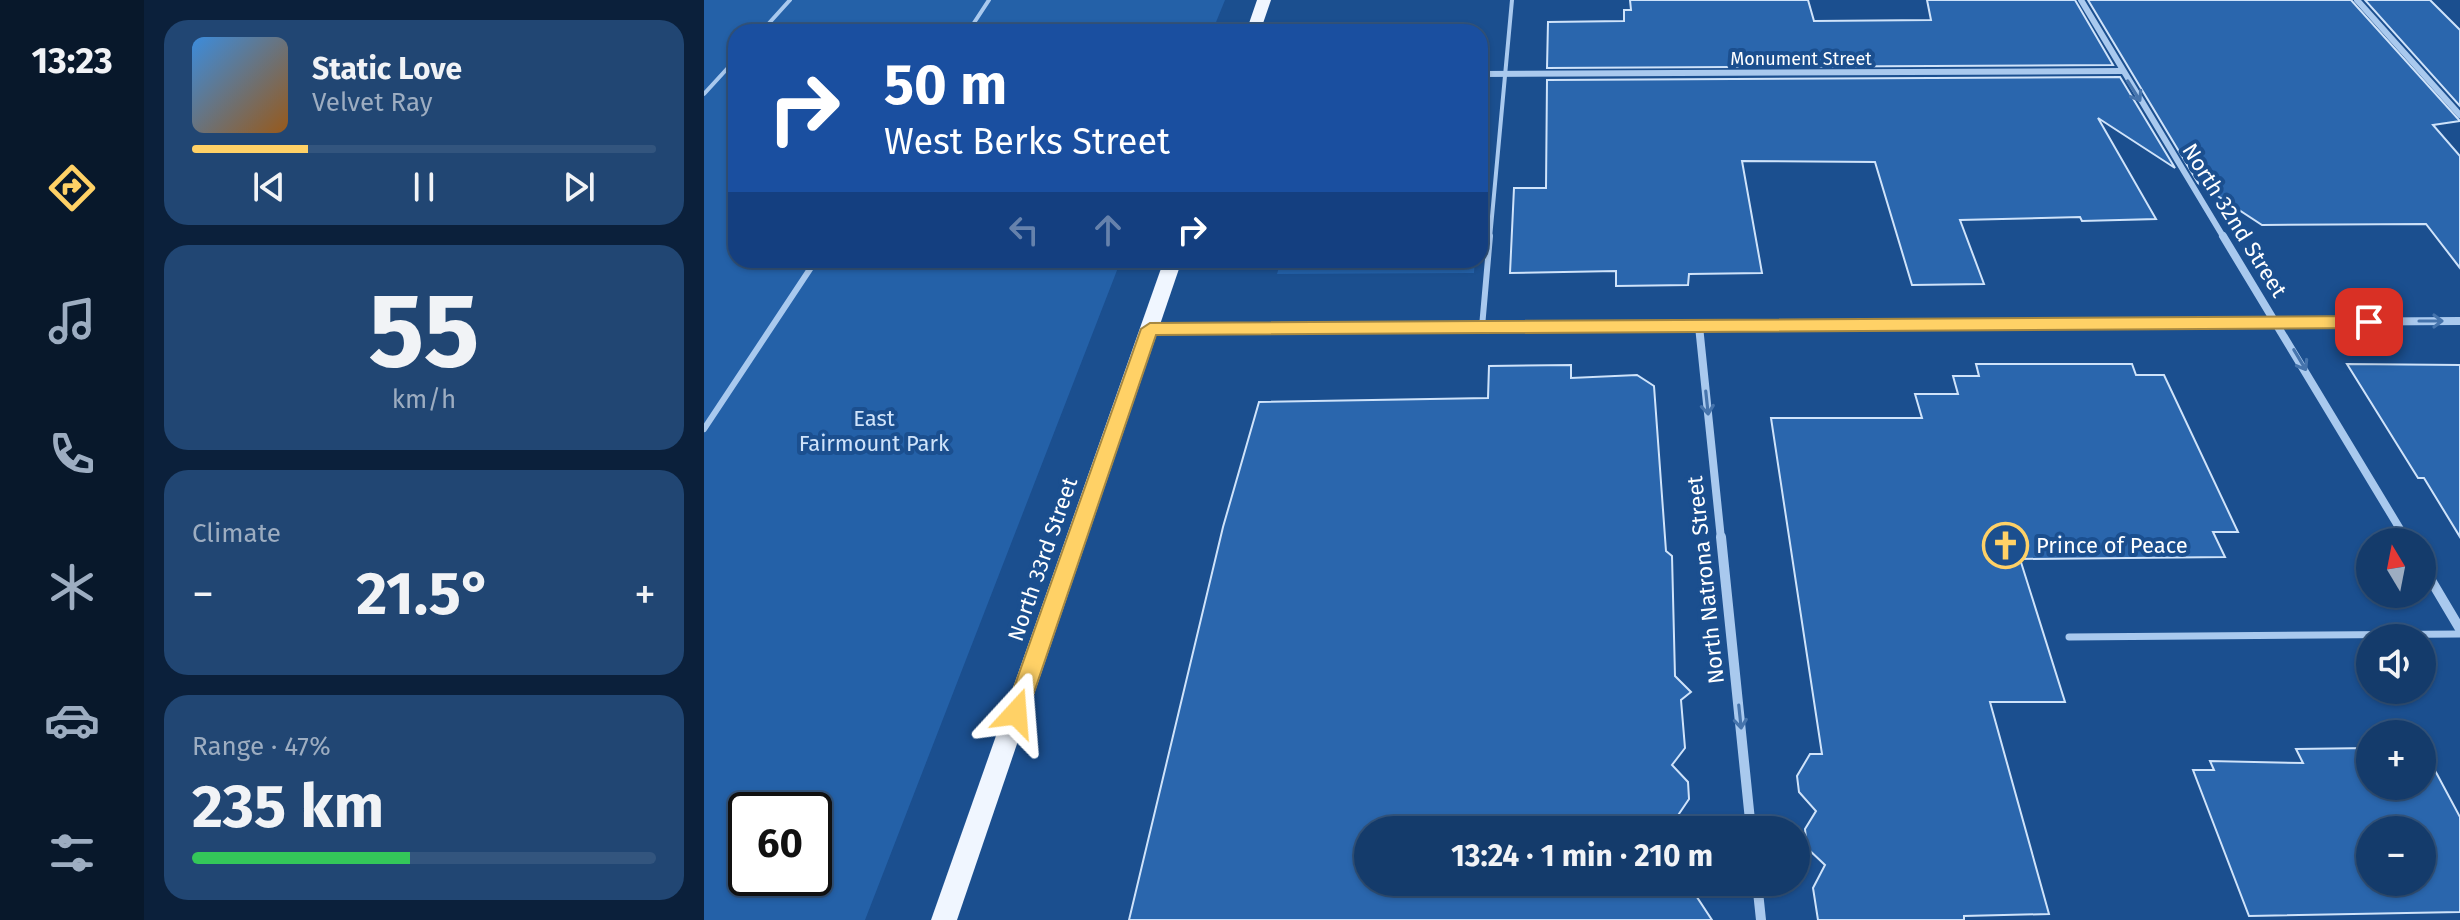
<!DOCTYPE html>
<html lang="en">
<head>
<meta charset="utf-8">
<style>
  :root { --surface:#143b6b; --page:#214673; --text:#f1f3f6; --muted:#9dadc1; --line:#33557e; --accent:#ffd166 }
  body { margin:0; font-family:"Fira Sans",sans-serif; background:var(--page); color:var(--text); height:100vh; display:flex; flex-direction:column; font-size:30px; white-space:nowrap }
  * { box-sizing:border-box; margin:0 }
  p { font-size:26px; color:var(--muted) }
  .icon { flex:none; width:44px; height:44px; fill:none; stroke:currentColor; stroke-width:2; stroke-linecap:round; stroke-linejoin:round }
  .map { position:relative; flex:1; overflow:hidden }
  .panel { display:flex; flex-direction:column; gap:20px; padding:20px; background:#0b203b; width:560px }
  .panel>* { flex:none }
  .hud { position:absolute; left:24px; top:24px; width:760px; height:244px; border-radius:24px; box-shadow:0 2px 6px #0004,0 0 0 2px var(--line); background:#1a4fa0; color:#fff; overflow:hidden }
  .needle { width:52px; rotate:350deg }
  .buttons { position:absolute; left:1652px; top:528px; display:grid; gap:16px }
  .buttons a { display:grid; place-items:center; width:80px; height:80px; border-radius:50%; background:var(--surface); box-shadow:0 2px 6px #0004,0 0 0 2px var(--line); font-size:40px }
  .speed { position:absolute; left:24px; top:792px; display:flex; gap:16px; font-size:40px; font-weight:700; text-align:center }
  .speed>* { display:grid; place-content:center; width:104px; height:104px; border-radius:50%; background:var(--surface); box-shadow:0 2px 6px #0004,0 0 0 2px var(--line); line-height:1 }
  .speed .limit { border:4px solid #111; border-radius:12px; background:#fff; color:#111 }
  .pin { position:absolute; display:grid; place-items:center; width:68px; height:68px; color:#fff; margin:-34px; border-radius:16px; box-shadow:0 4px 12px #0006 }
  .me { position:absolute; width:88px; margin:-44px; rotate:19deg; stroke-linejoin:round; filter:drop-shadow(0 0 6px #0008) }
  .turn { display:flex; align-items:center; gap:28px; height:168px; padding:0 24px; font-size:36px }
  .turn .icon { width:104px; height:104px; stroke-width:2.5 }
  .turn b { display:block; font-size:56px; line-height:68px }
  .lanes { display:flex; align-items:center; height:76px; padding:0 24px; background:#0003; justify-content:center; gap:40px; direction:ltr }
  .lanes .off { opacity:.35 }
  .big { font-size:60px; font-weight:700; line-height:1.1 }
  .panel .card { flex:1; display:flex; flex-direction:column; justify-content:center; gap:12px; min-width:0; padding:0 28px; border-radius:24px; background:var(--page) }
  .panel .dial { align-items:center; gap:0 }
  .dial b { font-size:104px; line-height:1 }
  .song { display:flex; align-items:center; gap:24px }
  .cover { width:96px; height:96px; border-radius:12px; background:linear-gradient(135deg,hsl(210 70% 55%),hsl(30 70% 35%)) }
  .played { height:8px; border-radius:4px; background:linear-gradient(90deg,var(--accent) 25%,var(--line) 25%) }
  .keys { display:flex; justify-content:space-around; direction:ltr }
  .heat { display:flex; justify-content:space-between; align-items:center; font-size:44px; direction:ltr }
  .charge { height:12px; border-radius:6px; background:linear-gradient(90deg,#34c759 47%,var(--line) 0) }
  .trip { position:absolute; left:650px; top:816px; width:456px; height:80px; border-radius:40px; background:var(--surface); box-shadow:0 2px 6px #0004,0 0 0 2px var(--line); font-weight:700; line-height:80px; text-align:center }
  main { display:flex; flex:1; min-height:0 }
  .tabs { display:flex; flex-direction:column; width:144px; justify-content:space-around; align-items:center; background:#08182b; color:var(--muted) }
  .tabs .icon { width:56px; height:56px }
  .tabs .selected { color:var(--accent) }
  .tabs b { font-size:36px; color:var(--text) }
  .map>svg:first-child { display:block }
</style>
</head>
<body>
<main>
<nav class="tabs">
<b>13:23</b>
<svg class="icon selected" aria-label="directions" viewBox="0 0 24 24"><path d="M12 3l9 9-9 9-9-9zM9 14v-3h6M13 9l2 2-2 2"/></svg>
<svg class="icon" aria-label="music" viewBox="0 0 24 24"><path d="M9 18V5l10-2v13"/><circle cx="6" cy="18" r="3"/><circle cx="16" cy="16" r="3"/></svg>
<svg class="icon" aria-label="phone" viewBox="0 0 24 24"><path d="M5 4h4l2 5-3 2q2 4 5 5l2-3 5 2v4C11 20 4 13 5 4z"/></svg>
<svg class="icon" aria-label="climate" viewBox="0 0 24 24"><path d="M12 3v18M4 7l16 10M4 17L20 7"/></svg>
<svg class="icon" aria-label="car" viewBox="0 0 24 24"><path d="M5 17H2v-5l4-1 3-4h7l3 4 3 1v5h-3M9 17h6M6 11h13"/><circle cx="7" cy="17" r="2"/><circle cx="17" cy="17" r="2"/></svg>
<svg class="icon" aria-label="filters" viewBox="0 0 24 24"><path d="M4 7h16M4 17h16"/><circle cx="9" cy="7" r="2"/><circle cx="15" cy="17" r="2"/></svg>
</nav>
<section class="panel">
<div class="card">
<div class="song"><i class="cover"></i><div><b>Static Love</b><p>Velvet Ray</p></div></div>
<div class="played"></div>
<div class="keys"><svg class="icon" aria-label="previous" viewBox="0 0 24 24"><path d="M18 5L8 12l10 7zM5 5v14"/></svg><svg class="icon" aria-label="pause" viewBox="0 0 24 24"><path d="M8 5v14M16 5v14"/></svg><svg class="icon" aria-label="next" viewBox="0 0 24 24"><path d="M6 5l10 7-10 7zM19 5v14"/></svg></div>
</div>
<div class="card dial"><b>55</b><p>km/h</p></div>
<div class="card"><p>Climate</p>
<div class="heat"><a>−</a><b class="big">21.5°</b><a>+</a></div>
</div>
<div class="card"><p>Range · 47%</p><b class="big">235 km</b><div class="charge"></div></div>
</section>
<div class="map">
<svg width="1756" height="920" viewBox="0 0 1756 920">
  <rect width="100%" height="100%" fill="#1b4f8f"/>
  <!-- green -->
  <g fill="#2461a8" fill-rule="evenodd">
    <path d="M0,0H521L508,32H32V260H417L161,920H0ZM42,810H110V878H42Z"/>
    <polygon points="577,260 771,260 770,273 573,274"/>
  </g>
  <!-- building -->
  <g fill="#2a66ad" stroke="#cfe3fa" stroke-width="2" fill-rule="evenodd">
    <polygon points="926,0 1104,0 1110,21 1227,20 1223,0 1371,0 1409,65 843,68 844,22 920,21 920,10 927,10"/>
    <polygon points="1384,0 1647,0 1756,121 1729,125 1756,156 1756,268 1722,224 1558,225 1494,183"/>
    <polygon points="1661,0 1726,0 1756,30 1756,106"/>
    <polygon points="1416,77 1471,168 1394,118 1452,219 1378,221 1376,217 1256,220 1280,284 1208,285 1171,162 1038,161 1058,273 985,274 984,285 912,286 912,271 806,273 810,188 842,188 843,80"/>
    <polygon points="1272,364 1428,364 1432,375 1460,375 1534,532 1509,532 1521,557 1316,559 1361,702 1286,702 1345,914 1260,916 1260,920 1114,920 1109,888 1121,865 1103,848 1101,829 1112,811 1095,792 1093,776 1106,754 1118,754 1067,418 1218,418 1211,394 1254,394 1249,376 1275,376"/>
    <polygon points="1643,364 1756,365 1756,537 1720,478 1714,478"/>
    <polygon points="867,365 867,378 933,375 950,386 962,551 968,556 971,676 987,692 977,700 981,748 968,765 984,782 985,799 964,830 664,830 664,882 983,882 1008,920 425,920 519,527 555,402 784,398 785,366"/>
    <path d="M1666,748V786H1718L1719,748L1756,817V912L1545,916L1489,770H1510L1506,761L1599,763L1592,749ZM1666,830H1718V882H1666Z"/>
  </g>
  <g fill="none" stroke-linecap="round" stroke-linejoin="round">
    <!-- lane-far2 -->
    <g stroke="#a9c9ee" stroke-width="4">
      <polyline points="57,32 86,0"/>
      <polyline points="264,32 285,0"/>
      <polyline points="0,94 32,59"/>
      <polyline points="786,238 808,0"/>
    </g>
    <!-- lane-far1 -->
    <g stroke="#a9c9ee" stroke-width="6">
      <polyline points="778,327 786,236"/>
      <polyline points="0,429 112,260"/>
    </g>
    <!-- lane -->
    <polyline stroke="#a9c9ee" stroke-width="7" points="1365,637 1756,634"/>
    <!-- street-far2 -->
    <g stroke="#a9c9ee" stroke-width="6">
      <polyline points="1377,0 1520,238"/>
      <polyline points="1653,0 1756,115"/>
      <polyline points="776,74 1418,71"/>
    </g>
    <!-- street-far1 -->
    <g stroke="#a9c9ee" stroke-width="8">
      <polyline points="1519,236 1702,539"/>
      <polyline points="995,326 1017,539"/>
      <polyline points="446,329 1756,321"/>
    </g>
    <!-- street -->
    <g stroke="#a9c9ee" stroke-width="10">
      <polyline points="1017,537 1047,830"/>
      <polyline points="1701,537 1704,542"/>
      <polyline points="1718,565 1756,629"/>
      <polyline points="1053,882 1057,920"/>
    </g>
    <!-- primary -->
    <g fill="#f0f6ff" fill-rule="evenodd">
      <polygon points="553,0 567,0 556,32 542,32"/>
      <polygon points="460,260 478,260 253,920 227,920"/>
    </g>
  </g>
  <!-- one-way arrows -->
  <defs><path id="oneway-shaft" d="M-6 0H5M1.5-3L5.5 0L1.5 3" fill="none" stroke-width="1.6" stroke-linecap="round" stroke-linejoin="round" transform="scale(2)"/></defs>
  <g stroke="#4674ac">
    <use href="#oneway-shaft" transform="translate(1430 91) rotate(58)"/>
    <use href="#oneway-shaft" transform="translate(1727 321)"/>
    <use href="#oneway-shaft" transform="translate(1596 360) rotate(59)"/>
    <use href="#oneway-shaft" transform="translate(1003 403) rotate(84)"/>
    <use href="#oneway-shaft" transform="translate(1036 717) rotate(84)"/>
  </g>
  <!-- route -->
  <polygon fill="#ffd166" stroke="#a68842" stroke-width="2" points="1665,316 1673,322 1665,328 452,335 323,713 320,721 312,724 305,721 301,713 437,329 446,323"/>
  <!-- icons -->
  <defs>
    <symbol id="church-ring" viewBox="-11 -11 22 22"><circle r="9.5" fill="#1b4f8f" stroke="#ffd166" stroke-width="1.5"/><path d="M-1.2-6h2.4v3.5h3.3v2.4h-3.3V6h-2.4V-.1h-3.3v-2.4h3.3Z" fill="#ffd166"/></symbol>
  </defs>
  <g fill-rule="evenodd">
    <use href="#church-ring" x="1276" y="520" width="51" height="51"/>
  </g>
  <g text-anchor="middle" stroke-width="8" stroke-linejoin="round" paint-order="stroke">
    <!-- far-street labels -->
    <g font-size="18" fill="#fff" stroke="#1b4f8f">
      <text x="1097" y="65">Monument Street</text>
    </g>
    <!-- street labels -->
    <g font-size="22" fill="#fff" stroke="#1b4f8f">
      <text transform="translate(1531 220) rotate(58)" y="8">North 32nd Street</text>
      <text transform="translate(338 559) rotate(-71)" y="8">North 33rd Street</text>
      <text transform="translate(1001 580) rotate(-96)" y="8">North Natrona Street</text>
    </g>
    <!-- park labels -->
    <g font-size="22" fill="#cfe3fa" stroke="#1b4f8f">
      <text x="170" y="426">East<tspan x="170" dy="25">Fairmount Park</tspan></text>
    </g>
    <!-- poi labels -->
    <g font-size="22" fill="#fff" stroke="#1b4f8f" text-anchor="start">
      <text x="1332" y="553">Prince of Peace</text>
    </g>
  </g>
</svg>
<div class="buttons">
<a><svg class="needle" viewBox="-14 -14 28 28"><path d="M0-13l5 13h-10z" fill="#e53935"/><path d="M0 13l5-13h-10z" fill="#9dadc1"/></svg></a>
<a><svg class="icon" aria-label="sound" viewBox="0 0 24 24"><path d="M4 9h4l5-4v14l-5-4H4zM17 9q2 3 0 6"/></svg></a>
<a>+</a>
<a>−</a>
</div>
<div class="speed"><div class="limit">60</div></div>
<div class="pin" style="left:1665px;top:322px;background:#d93025"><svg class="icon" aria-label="arrive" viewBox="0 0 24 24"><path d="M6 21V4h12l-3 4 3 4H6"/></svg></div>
<svg class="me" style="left:312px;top:713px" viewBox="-20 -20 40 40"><path d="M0-17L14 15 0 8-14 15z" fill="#ffd166" stroke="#fff" stroke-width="4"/></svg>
<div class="trip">13:24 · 1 min · 210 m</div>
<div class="hud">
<div class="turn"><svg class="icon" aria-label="right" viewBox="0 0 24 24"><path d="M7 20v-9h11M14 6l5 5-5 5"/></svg><div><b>50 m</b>West Berks Street</div></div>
<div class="lanes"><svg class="icon off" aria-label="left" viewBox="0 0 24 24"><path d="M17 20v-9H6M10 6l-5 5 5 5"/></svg><svg class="icon off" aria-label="ahead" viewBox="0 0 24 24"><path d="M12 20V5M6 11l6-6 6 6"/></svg><svg class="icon" aria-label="right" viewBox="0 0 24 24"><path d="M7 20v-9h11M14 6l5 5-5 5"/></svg></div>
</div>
</div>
</main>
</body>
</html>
